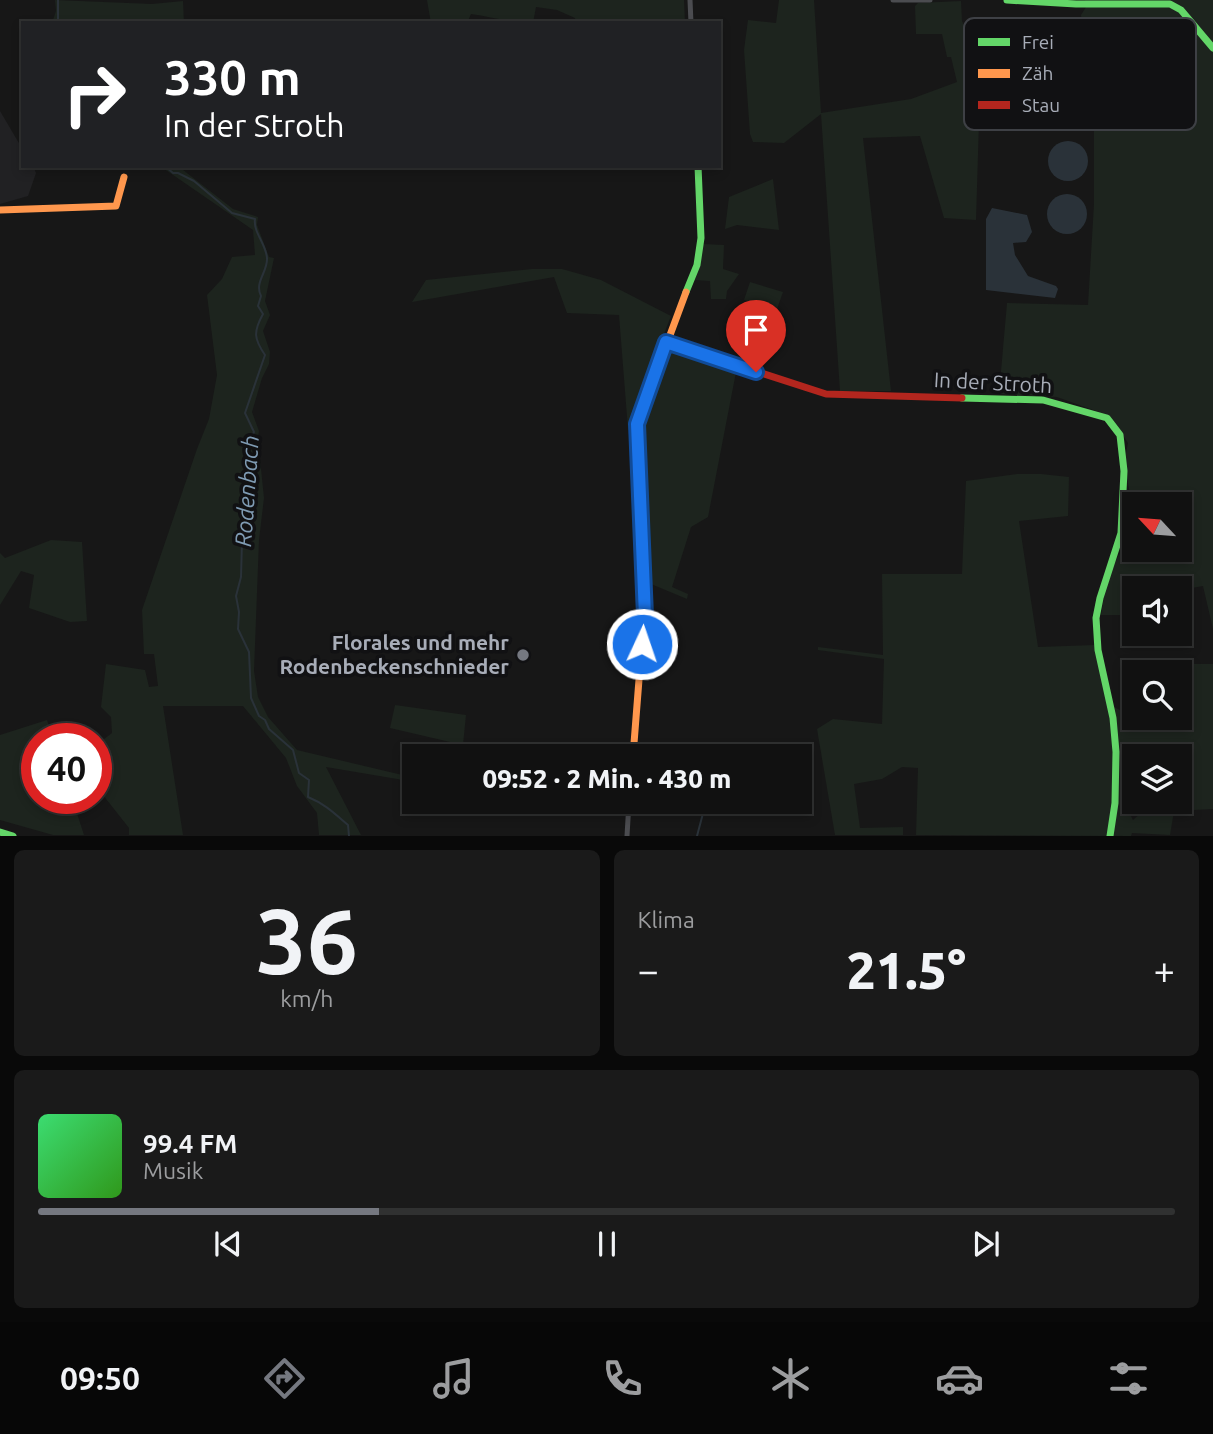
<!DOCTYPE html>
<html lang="de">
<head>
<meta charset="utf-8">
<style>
  :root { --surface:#111; --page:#1a1a1a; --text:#f1f3f6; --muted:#9c9d9f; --line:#303131; --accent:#757880 }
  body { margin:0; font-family:Ubuntu,sans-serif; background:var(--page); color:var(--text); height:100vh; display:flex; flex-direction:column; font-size:26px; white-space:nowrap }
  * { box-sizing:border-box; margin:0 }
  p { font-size:23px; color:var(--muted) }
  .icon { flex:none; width:38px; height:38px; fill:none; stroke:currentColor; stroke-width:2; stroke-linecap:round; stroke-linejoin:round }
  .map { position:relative; height:836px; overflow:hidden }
  .side { display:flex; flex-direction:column; gap:14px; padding:14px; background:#090909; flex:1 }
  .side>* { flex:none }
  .guide { position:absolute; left:21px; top:21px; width:700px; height:147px; border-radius:0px; box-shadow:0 4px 10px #0003,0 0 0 2px var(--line); background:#202124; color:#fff; overflow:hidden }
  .needle { width:46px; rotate:296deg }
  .controls { position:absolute; left:1122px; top:492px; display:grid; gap:14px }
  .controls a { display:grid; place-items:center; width:70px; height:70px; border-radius:0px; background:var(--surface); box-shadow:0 4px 10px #0003,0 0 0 2px var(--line); font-size:35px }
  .speed { position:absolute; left:21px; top:723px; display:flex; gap:14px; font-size:35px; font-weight:700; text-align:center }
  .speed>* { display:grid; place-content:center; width:91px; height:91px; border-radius:50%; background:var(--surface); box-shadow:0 4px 10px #0003,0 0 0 2px var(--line); line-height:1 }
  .speed .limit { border:10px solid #d22; background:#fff; color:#111 }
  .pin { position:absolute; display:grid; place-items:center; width:60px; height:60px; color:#fff; margin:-72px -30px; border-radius:50% 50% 50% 0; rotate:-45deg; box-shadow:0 0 7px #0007 }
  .pin .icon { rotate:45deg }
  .me { position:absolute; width:77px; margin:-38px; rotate:3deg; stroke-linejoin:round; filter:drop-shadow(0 0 5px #0008) }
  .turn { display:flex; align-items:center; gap:24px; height:147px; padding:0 28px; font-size:32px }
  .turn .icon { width:91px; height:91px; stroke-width:2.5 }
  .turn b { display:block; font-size:49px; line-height:60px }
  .big { font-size:52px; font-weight:800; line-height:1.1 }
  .side .tile { flex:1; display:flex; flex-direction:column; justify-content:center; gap:10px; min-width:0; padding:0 24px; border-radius:10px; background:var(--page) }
  .side .dial { align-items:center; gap:0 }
  .dial b { font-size:91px; line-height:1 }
  .song { display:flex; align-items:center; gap:21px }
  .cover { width:84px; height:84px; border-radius:10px; background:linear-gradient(135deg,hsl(140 70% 55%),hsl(110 70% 35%)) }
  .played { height:7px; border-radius:4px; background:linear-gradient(90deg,var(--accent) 30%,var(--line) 30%) }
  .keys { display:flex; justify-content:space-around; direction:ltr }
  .heat { display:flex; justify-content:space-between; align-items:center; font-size:38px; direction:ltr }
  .side .tiles { flex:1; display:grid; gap:14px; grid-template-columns:1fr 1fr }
  .tile:last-child { grid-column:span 2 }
  .trip { position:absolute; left:402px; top:744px; width:410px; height:70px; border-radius:0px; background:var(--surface); box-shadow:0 4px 10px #0003,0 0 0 2px var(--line); font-weight:800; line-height:70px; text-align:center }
  .tab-bar { display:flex; height:112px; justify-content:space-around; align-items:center; background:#070707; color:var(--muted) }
  .tab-bar .icon { width:49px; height:49px }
  .tab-bar .current { color:var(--accent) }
  .tab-bar b { font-size:32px; color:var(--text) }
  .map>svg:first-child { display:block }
</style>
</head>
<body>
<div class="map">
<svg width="1213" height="836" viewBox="0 0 1213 836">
  <rect width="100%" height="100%" fill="#171717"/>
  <!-- built -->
  <polygon fill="#212123" points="0,111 23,150 23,166 33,166 36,173 28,196 0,204"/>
  <!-- green -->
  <g fill="#1d241e" fill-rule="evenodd">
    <polygon points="55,0 152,4 183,1 184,23 52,23 56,11"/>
    <path d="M427,0H684L685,23H576L575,18L557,10L536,7L533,23C512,23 492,17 471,14L467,23H431Z"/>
    <polygon points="779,0 814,0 821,113 911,99 957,82 951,57 947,57 942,34 916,34 915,6 918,3 961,1 962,21 986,73 1034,62 1032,90 980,89 976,220 944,218 920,136 863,138 891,391 840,391 821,114 784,143 753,142 750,134 744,50 748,20 776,23"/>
    <path d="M1085,0H1213V629L1203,586L1180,590V588H1134V615H1101L1107,578L1124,545L1131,499L1124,463L1128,443L1110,416L1057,397L999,394L1007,303L1088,305L1094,204V116L1081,15L1086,7ZM1134,504H1180V550H1134Z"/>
    <polygon points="160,166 178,166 233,209 258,217 257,225 269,257 274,258 265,301 270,315 263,331 270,352 269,364 262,378 252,412 259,431 254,459 260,459 264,498 259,540 254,671 258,697 268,717 297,750 415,778 415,782 326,767 361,835 319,835 317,813 297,786 286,758 243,706 163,706 183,835 129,835 129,828 99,790 96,791 96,745 112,733 111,717 101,707 106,664 145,670 149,687 158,686 154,654 144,654 142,610 197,449 209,419 217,375 207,295 222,279 232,257 255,255 253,230"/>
    <polygon points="773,179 779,230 737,225 725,229 729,197"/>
    <polygon points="703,244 724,245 723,269 739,274 727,291 726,299 711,299 710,281 695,280"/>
    <polygon points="532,269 562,269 601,280 671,316 660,344 737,367 708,517 691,527 672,587 688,594 687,599 651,584 643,450 628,429 619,315 567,313 554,277 412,302 426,280"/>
    <polygon points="750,282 783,292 777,309 744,300"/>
    <path d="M1017,474H1041L1069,477L1068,516L1019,521L1038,647L1095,645L1108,704L1128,714H1134V718H1180V672H1173V664H1213V809L1174,811L1170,835L1132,833L1131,836L916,835L918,768L902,767L882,779L854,784L860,828L903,827V835H835L817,729L833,719L882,724L884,659L818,650V647L883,655L882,574H962L966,481ZM1134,756H1180V802H1157L1156,804H1151L1133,820L1130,814L1141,802H1134Z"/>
    <polygon points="51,540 82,542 87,621 70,622 29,608 34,575 21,571 0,605 0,553 5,558"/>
    <polygon points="395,705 466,715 463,745 390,728"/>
    <polygon points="47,720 53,738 37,738 37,798 72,798 84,835 53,835 0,820 0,735"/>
  </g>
  <!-- water -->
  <g fill="#2a3239">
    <circle cx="1068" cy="161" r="20"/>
    <circle cx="1067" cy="214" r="20"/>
    <polygon points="992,208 1027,215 1032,232 1026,242 1013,243 1015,255 1028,276 1056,286 1058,289 1055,298 986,290 986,219"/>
  </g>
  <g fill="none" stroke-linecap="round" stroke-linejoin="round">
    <!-- stream -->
    <g stroke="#2a3239" stroke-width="2">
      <polyline points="58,0 58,23"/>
      <path d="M165,166L173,173H178L194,181L232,213L255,219C253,232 266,244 267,258C268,272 254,282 261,296L258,306L263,314C253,332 254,339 265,355L245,413L254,432L244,451L251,474L248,486L251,503L242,541L241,577L236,596L239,612L238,629L249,652L251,698L259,716L265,720L269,729L293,750L299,773L309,780L308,797C325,804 334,813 348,825L349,836"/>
      <polyline points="697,836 706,802"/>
    </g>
    <!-- street -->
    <g stroke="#4b4c50" stroke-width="5">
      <polyline points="690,0 691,23"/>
      <polyline points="893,0 930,0"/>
      <polyline points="627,836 629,802"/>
    </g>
    <!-- fast -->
    <g stroke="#63d668" stroke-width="7">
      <polyline points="1007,0 1076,4 1170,4 1181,10 1213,48"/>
      <polyline points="686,292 697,265 701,238 698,166"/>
      <polyline points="962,398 1043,400 1107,418 1120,435 1124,471 1121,533 1100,598 1096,618 1098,650 1113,718 1116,752 1115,803 1110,836"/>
      <polyline points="0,832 13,836"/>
    </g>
    <!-- slow -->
    <g stroke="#ff974d" stroke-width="7">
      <polyline points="0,210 116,206 124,177"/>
      <polyline points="633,756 644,616 637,424 686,292"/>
    </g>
    <!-- jam -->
    <polyline stroke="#b3261e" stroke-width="7" points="666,342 826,394 962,398"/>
  </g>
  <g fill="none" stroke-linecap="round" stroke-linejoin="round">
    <defs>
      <polyline id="route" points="642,644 645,616 637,424 666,342 756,372"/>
    </defs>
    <!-- route casing -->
    <use href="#route" stroke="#114b97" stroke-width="18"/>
    <!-- route -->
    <use href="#route" stroke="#1a73e8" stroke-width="12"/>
  </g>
  <!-- markers -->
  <circle fill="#757880" stroke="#111113" stroke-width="2.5" cx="523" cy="655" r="7"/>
  <g text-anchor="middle" stroke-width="7" stroke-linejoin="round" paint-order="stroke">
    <!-- street labels -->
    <g font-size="21" fill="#a8adb8" stroke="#111113">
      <text transform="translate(993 383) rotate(3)" y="7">In der Stroth</text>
    </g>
    <!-- poi labels -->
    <g font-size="21" font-weight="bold" fill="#a8adb8" stroke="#111113" text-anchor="end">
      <text x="509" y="650">Florales und mehr<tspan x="509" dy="24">Rodenbeckenschnieder</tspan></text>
    </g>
    <!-- water labels -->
    <g font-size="23" font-style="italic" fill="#7f9bb3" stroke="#111113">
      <text transform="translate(247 491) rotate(-86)" y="8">Rodenbach</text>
    </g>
  </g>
  <!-- legend -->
  <rect x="964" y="18" width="232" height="112" rx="10" fill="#111113" stroke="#3e4045" stroke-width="2"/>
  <rect x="978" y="38" width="32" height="8" fill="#63d668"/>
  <rect x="978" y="69" width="32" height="9" fill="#ff974d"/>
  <rect x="978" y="101" width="32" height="8" fill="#b3261e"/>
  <g font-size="19" fill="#a8adb8">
    <text x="1022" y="49">Frei</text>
    <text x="1022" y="80">Zäh</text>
    <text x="1022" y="112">Stau</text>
  </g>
</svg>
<div class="controls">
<a><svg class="needle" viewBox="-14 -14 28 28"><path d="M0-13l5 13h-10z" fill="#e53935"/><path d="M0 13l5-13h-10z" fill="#9c9d9f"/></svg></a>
<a><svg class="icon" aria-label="sound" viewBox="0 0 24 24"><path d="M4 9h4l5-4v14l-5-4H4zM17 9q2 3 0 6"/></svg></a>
<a><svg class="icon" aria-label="search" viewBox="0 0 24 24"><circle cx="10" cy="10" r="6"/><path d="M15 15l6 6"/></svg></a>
<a><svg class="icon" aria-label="layers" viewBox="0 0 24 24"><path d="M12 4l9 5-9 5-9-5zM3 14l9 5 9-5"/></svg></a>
</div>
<div class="speed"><div class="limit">40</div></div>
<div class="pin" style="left:756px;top:372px;background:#d93025"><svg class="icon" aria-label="arrive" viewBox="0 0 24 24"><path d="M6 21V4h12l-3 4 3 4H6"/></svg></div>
<svg class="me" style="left:642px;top:644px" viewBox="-20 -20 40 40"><circle r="17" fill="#1a73e8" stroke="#fff" stroke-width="3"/><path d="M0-11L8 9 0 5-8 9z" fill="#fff"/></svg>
<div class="trip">09:52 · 2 Min. · 430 m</div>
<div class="guide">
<div class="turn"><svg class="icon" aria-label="right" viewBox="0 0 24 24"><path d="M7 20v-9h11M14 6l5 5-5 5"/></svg><div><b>330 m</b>In der Stroth</div></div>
</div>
</div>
<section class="side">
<div class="tiles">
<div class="tile dial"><b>36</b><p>km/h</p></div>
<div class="tile"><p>Klima</p>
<div class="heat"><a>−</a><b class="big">21.5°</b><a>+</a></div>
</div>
<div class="tile">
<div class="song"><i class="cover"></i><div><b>99.4 FM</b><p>Musik</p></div></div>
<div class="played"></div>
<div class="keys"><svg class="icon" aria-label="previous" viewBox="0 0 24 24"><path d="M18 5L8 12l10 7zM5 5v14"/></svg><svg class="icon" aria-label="pause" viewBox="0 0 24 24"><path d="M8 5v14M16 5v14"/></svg><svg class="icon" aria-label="next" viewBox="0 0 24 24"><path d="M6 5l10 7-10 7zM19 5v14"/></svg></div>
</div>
</div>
</section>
<nav class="tab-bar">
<b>09:50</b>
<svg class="icon current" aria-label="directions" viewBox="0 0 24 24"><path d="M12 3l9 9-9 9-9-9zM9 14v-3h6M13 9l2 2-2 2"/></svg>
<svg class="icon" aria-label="music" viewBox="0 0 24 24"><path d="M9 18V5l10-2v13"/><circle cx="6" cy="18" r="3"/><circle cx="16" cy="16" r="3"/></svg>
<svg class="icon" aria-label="phone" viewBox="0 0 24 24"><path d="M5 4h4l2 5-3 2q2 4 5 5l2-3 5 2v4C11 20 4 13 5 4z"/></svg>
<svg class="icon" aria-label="climate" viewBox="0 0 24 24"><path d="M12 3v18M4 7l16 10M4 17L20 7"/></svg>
<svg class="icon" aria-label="car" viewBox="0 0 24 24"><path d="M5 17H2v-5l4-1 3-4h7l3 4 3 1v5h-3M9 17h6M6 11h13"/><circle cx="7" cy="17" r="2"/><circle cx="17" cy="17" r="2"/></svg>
<svg class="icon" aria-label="filters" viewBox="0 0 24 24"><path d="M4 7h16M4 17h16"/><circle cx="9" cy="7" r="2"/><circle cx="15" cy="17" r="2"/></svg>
</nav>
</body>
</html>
